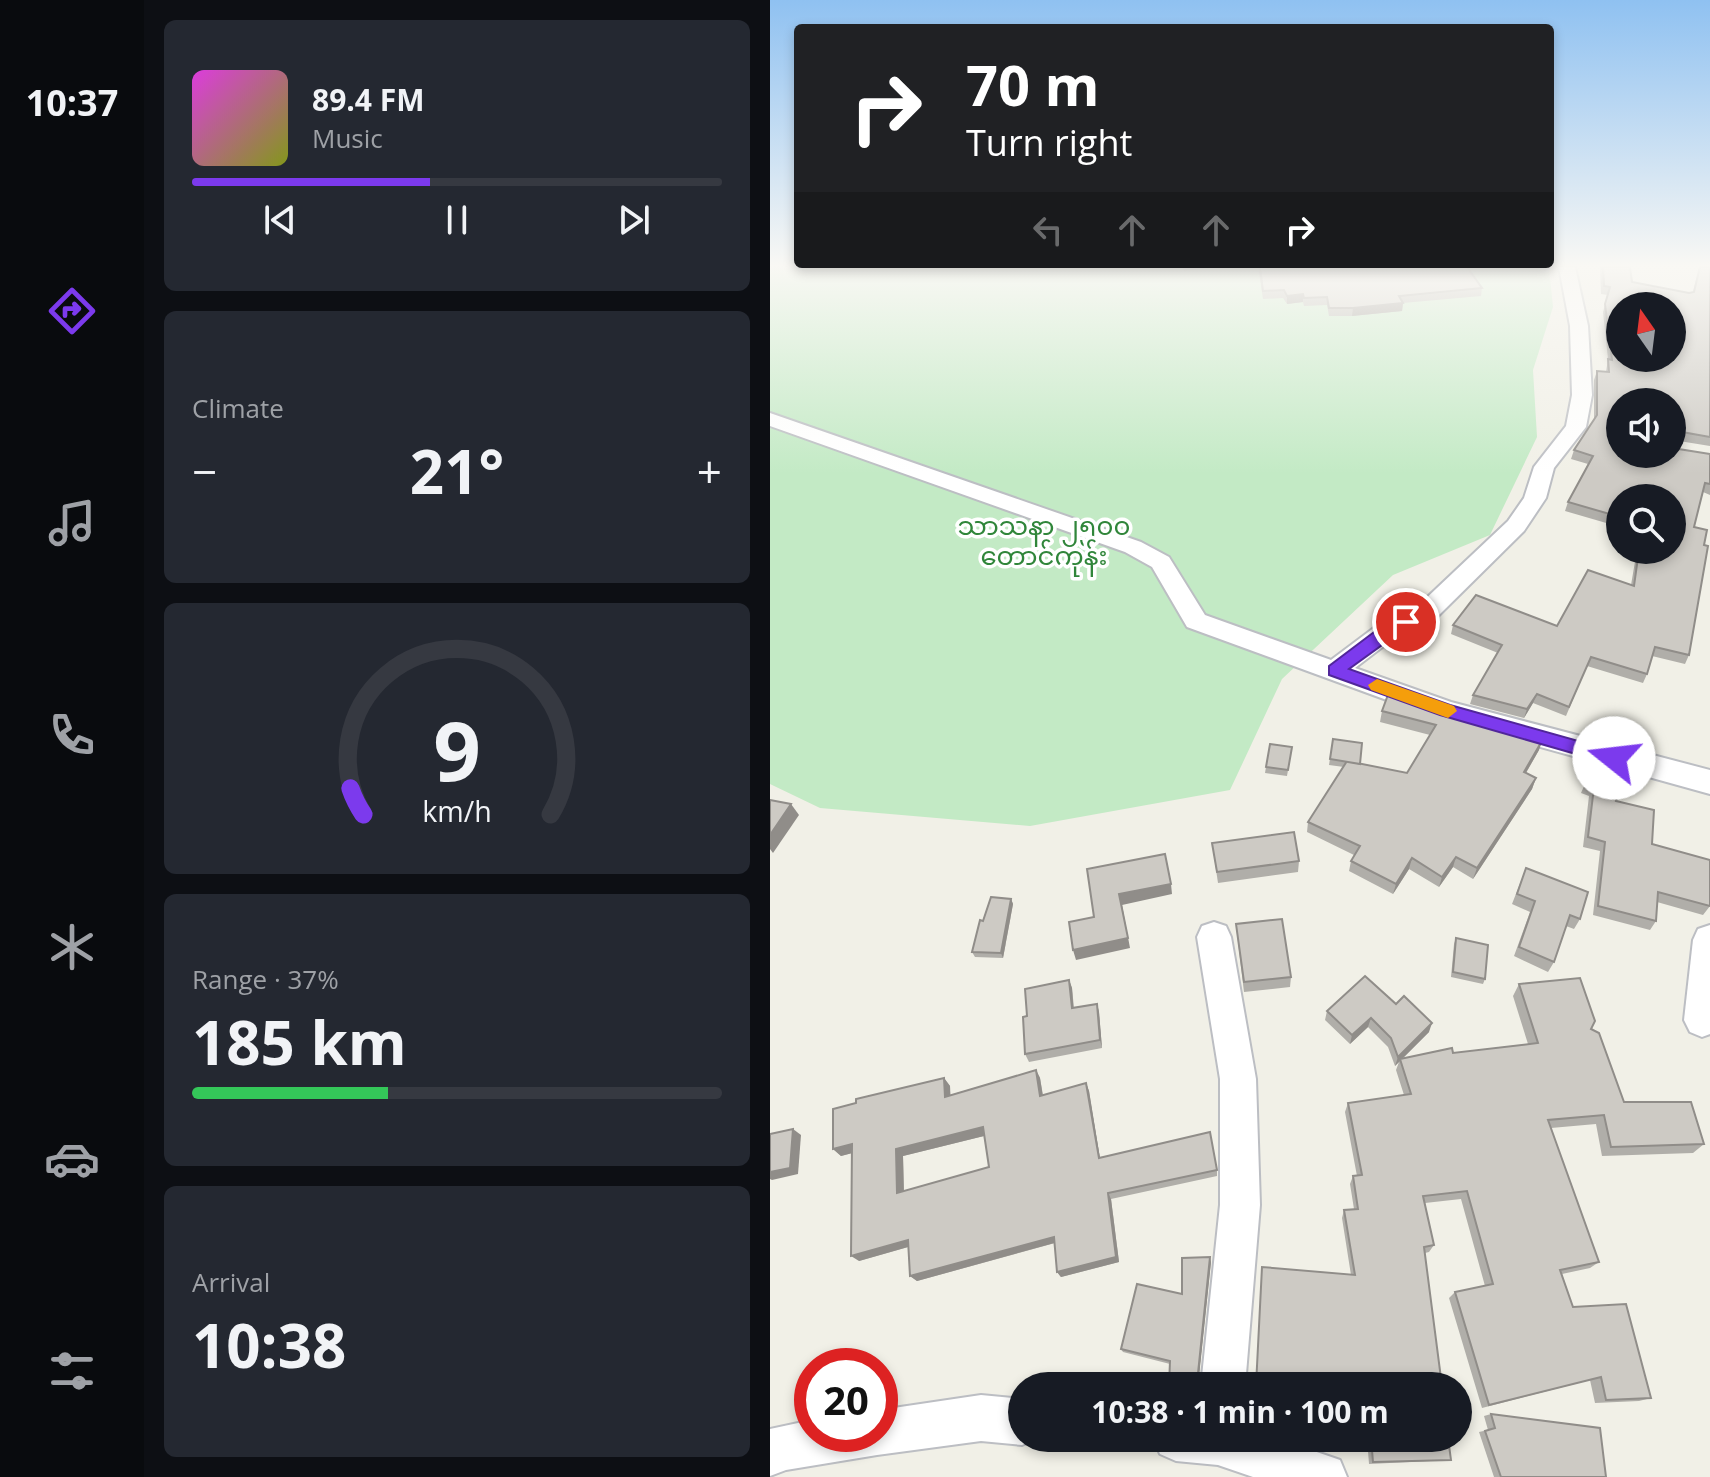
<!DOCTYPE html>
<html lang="en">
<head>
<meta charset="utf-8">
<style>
  :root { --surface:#171b24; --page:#242831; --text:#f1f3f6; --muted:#9ea1a6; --line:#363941; --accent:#7c3aed }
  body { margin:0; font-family:"Open Sans","Noto Sans Myanmar",sans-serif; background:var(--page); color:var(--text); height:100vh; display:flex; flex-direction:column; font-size:30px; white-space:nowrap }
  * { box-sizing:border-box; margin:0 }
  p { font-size:26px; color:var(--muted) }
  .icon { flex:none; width:44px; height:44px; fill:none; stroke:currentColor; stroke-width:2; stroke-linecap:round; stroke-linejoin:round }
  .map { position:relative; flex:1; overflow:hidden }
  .sheet { display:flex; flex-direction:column; gap:20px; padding:20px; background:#0d0f14; width:626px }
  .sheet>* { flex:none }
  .guide { position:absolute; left:24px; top:24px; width:760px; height:244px; border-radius:8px; box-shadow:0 4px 12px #0003; background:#202124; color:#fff; overflow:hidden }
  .needle { width:52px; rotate:346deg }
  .buttons { position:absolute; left:836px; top:292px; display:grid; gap:16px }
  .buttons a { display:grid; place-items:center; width:80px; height:80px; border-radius:50%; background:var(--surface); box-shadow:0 4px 12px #0003; font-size:40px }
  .speed { position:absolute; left:24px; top:1348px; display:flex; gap:16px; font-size:40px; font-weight:700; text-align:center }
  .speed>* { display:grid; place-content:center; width:104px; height:104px; border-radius:50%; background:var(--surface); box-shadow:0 4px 12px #0003; line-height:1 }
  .speed .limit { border:12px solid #d22; background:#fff; color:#111 }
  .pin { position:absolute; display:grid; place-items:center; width:68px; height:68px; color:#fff; margin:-34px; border:4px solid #fff; border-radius:50%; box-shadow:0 2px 8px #0007 }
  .me { position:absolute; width:88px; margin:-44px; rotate:286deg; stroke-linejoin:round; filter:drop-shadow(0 0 6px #0008) }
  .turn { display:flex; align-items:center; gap:28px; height:168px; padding:0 40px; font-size:36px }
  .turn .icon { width:104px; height:104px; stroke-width:2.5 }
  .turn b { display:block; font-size:56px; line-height:68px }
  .lanes { display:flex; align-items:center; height:76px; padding:0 40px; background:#0003; justify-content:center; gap:40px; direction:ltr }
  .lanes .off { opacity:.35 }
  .big { font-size:60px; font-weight:700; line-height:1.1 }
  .sheet .card { flex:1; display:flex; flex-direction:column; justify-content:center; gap:12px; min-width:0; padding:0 28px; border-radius:12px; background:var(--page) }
  .sheet .dial { align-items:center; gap:0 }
  .dial svg { height:208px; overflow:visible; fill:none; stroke:var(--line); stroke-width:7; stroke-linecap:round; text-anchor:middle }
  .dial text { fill:var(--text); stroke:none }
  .song { display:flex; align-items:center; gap:24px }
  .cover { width:96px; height:96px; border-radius:12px; background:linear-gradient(135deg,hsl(300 70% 55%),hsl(70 70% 35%)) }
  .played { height:8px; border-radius:4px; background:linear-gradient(90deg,var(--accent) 45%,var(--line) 45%) }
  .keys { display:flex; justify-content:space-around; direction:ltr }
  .heat { display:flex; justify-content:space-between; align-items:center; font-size:44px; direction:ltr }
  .charge { height:12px; border-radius:6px; background:linear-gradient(90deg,#34c759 37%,var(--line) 0) }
  .trip { position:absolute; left:238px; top:1372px; width:464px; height:80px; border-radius:40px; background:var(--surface); box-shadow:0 4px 12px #0003; font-weight:700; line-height:80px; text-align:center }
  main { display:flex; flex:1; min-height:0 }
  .menu { display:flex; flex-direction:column; width:144px; justify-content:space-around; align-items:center; background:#090b0e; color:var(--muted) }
  .menu .icon { width:56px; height:56px }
  .menu .selected { color:var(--accent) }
  .menu b { font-size:36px; color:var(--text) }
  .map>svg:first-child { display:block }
</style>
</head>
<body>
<main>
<nav class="menu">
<b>10:37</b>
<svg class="icon selected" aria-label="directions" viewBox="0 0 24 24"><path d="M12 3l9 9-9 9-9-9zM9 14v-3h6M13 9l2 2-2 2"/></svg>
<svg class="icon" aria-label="music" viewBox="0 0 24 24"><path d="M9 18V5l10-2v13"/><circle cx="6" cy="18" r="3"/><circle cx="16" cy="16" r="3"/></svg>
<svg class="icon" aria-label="phone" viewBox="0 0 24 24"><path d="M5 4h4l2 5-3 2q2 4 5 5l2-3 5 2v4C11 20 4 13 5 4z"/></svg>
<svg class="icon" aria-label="climate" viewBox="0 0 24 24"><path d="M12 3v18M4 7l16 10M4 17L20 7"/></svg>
<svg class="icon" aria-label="car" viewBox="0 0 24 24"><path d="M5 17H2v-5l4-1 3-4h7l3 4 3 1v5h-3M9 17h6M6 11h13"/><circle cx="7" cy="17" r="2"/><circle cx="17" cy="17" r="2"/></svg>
<svg class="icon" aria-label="filters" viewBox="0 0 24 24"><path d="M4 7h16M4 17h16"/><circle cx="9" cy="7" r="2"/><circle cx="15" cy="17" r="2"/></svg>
</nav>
<section class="sheet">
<div class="card">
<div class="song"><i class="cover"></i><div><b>89.4 FM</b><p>Music</p></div></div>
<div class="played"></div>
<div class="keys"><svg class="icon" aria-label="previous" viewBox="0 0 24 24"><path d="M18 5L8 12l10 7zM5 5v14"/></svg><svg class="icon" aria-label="pause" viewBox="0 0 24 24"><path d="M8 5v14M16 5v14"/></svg><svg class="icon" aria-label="next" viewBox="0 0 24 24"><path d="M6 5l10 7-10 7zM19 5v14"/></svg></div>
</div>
<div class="card"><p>Climate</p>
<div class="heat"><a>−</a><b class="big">21°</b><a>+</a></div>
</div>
<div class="card dial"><svg viewBox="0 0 100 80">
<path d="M14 69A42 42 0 1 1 86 69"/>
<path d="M14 69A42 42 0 0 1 9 59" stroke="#7c3aed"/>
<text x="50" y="56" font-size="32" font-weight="700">9</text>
<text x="50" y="72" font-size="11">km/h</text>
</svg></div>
<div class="card"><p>Range · 37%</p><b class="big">185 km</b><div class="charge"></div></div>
<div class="card"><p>Arrival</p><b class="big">10:38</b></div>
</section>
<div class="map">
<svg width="940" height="1477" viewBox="0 0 940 1477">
  <rect width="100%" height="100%" fill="#f1f0e7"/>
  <!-- green -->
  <polygon fill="#c3eac5" points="0,267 779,267 783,307 763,370 767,437 720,535 623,575 512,679 460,790 260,826 50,808 0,784"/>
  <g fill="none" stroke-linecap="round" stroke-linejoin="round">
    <defs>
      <g id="minor">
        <polygon points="789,267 805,267 818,326 822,395 816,427 784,468 776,498 754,531 667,617 623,639 585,668 681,702 940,770 940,794 666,718 417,627 382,567 355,552 0,426 0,413 371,542 399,557 435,615 561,660 605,627 649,605 738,521 754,498 764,467 796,426 802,395 800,326"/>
        <polygon points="444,922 456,926 461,937 486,1079 490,1205 475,1386 431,1386 450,1205 450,1079 427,937 432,926"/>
        <polygon points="940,925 940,1034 932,1037 920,1032 914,1020 923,940 928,929"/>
        <polygon points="211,1395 252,1399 252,1438 268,1438 252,1445 211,1441 107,1455 16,1470 0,1476 0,1429 42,1420 42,1434 110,1434 110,1410"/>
        <polygon points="383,1438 506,1438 570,1460 577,1477 483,1477 448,1465 406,1461 390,1454"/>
      </g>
    </defs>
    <!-- minor casing -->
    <use href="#minor" stroke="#bcbec3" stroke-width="4"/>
    <!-- minor -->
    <use href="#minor" fill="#fff" fill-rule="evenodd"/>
  </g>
  <!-- wall -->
  <g fill="#b0aea9" fill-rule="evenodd">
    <polygon points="488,267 697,267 712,288 711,296 633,303 632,311 582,316 559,316 557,305 534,306 533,302 517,304 513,298 493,299"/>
    <polygon points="830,267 860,267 862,282 919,293 923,292 929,267 940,267 940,446 903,440 902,444 902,402 850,454 940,454 940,495 933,492 924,527 919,655 915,664 882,656 877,674 873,683 817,666 796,716 763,703 754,718 700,704 703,695 728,653 681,634 683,625 787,626 861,585 867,550 902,550 850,498 850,527 795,511 798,502 818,464 801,459 804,450 824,420 824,380 827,371 836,372 838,359 833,312 838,295 831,294"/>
    <polygon points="612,711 769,750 756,773 766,778 762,789 703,879 683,867 669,887 639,869 623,894 579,871 581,861 584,855 537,832 538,822 574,767 559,765 563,739 590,764 637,773 660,735 610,722"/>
    <polygon points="521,752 517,776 495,773 496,767"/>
    <polygon points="824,763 846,801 882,844 940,906 933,915 887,902 886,921 880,930 823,915 830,851 813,847 819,796 811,793"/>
    <polygon points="442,843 529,861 528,872 448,883"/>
    <polygon points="756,868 810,919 804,929 796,926 784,962 778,972 744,956 760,912 742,904"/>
    <polygon points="241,899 243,904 233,958 205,957 202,952 213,921"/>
    <polygon points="466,924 521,977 520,987 474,992 467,934"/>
    <polygon points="686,938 715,979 713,984 681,977 684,944"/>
    <polygon points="299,980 302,988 304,1008 327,1004 329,1012 332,1048 259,1062 255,1054 257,1016"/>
    <polygon points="749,984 821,1029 854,1102 934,1144 923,1153 832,1156 826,1124 781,1128 829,1262 820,1268 792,1274 803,1307 881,1398 869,1401 825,1403 820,1380 712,1408 679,1298 685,1292 715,1286 691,1199 655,1203 664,1245 659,1252 655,1253 672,1386 581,1275 572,1218 574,1210 584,1209 580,1184 583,1176 587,1176 575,1112 578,1103 634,1095 626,1070 629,1062 625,1066 618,1047 598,1027 580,1044 555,1020 557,1011 626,1004 659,1032 632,1059 758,1044 743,996"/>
    <path d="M266,1070L270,1078L273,1095L316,1083L319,1091L330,1158L447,1170V1176L341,1199L349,1262L291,1277L287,1272L285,1243L147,1281L140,1276L138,1247L89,1261L82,1153L71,1156L63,1149L174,1078L180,1086V1095ZM214,1136L219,1167L134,1191L133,1156Z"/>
    <polygon points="441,1262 428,1384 400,1364 353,1352 351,1349 412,1294"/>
    <polygon points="721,1414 836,1477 724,1477 709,1432 718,1430 714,1416"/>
    <polygon points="597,1438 678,1438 681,1460 599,1464"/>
  </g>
  <!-- shaded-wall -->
  <g fill="#908d89">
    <polygon points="413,267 448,267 414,271"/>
    <polygon points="533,294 533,302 517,304 517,296"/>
    <polygon points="633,303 632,311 582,316 583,308"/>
    <polygon points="767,694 763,703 754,718 757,709"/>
    <polygon points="773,739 769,750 750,783 754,772"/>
    <polygon points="766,778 762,789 703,879 707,868"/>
    <polygon points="21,804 29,815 3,853 0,849 0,835"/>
    <polygon points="686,857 683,867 669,887 672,877"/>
    <polygon points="642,858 639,869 623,894 626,884"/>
    <polygon points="401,884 402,894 352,905 360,948 306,960 303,950 349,894"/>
    <polygon points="241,899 243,904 233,958 231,953"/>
    <polygon points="299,980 302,988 304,1017 302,1008"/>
    <polygon points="327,1004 329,1012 332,1048 330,1040"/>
    <polygon points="601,1018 598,1027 580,1044 582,1035"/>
    <polygon points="662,1023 659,1032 625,1066 628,1057"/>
    <polygon points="266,1070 270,1078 274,1104 270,1096"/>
    <polygon points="174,1078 180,1086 181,1105 175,1097"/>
    <polygon points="316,1083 319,1091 331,1165 329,1158"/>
    <polygon points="213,1127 218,1135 133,1156 134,1199 127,1193 126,1149"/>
    <polygon points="23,1129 31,1135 28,1174 2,1180 0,1179 0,1172"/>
    <polygon points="82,1144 90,1151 71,1156 63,1149"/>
    <polygon points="338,1193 341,1199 349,1262 291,1277 287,1272"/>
    <polygon points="284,1237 288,1242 147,1281 140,1276"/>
    <polygon points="138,1240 145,1245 89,1261 81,1256"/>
    <polygon points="440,1257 441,1262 428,1386 427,1383"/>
  </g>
  <!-- building -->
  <g fill="#cdcac4" stroke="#908d89" stroke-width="2" fill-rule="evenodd">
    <polygon points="490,267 697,267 712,288 629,296 633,303 583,308 559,308 557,297 534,298 533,294 517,296 514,290 493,291"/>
    <path d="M833,267H860L862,282L919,293L924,292L930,267H940V437L906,431L902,442V402H850V454H902V448L940,454V484L935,483L924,527L937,530L934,545L938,546L919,655L885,647L877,674L821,657L799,707L767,694L757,709L703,695L732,645L683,625L706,595L787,626L818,570L864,586L869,550H902V498H850V517L798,502L823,456L804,450L827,415V371L839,372L838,359L842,360L835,304L840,287L834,286ZM850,306H902V358H850Z"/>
    <polygon points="619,692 773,739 754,772 766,778 707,868 686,857 672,877 642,858 626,884 581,861 590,846 538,822 577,761 637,773 666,725 612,711"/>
    <polygon points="563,739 592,743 590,764 560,759"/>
    <polygon points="500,744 522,747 518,770 496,767"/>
    <polygon points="824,763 855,775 846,801 884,810 882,844 940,860 940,906 888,892 886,921 828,906 835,842 818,837 824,787 816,783"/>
    <polygon points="0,800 21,804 0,835"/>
    <polygon points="524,832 529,861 447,872 442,843"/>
    <polygon points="395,854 401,884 349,894 358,938 303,950 299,922 324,917 317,869"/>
    <polygon points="756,868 818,892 810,919 800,915 784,962 749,947 765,901 747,894"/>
    <polygon points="221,897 241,899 231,953 202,952 210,920 213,921"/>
    <polygon points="512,919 521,977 474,982 466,924"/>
    <polygon points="686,938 718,945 715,979 683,972"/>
    <polygon points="595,976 626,1004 634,996 662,1023 628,1057 621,1038 601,1018 582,1035 557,1011"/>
    <polygon points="810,978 825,1021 821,1029 829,1033 854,1102 921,1102 934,1144 841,1147 834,1115 778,1120 829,1262 790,1270 803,1307 856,1304 881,1398 836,1400 831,1377 719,1405 685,1292 723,1284 697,1191 653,1196 664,1245 654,1247 672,1386 486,1386 492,1267 585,1275 574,1210 588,1209 583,1176 592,1175 578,1103 641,1094 630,1059 682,1048 683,1053 768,1043 749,984"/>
    <polygon points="299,980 302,1008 327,1004 330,1040 255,1054 253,1017 257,1016 255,989"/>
    <path d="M266,1070L270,1096L316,1083L329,1158L440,1132L447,1170L338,1193L346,1257L287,1272L284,1237L140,1276L138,1240L81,1256L82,1144L63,1149V1109L86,1103V1099L174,1078L175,1097ZM213,1127L219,1167L127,1193L126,1149Z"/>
    <polygon points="23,1129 20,1168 0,1172 0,1134"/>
    <polygon points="440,1257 427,1383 431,1386 399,1386 400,1361 351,1349 367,1284 412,1294 412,1258"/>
    <polygon points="721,1414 830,1428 836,1477 731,1477 715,1431 725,1428"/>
    <polygon points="601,1438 678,1438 681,1460 603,1462"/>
  </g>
  <!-- sky -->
  <linearGradient id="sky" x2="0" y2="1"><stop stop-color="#8fc1f1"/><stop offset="0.56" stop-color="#f9f8f4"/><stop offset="1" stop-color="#f9f8f4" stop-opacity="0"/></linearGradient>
  <rect width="940" height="474" fill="url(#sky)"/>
  <!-- route -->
  <polygon fill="#7c3aed" stroke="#51269a" stroke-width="2" points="636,617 644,622 579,669 680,705 851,753 851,763 844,765 670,715 559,675 559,666 608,629"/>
  <!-- slow -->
  <polygon fill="#f59e0b" points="607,679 684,706 687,711 678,718 601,690 598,685"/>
  <g text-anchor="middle" stroke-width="7" stroke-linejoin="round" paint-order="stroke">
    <!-- park labels -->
    <g font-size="26" fill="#30863a" stroke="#fff">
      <text x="274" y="535">သာသနာ ၂၅၀၀<tspan x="274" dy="30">တောင်ကုန်း</tspan></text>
    </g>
  </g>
</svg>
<div class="buttons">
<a><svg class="needle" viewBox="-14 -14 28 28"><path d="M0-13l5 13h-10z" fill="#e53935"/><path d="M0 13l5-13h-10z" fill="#9ea1a6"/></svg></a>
<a><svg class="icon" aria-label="sound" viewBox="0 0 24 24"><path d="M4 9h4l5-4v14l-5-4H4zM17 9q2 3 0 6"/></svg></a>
<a><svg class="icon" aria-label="search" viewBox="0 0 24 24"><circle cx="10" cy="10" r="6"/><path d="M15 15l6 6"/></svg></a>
</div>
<div class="speed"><div class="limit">20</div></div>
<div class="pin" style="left:636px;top:622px;background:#d93025"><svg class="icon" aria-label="arrive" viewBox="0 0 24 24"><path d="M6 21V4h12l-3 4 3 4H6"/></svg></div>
<svg class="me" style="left:844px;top:758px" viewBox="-20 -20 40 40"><circle r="19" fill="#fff"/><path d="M0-13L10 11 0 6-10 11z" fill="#7c3aed"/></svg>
<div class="trip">10:38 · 1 min · 100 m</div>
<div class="guide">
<div class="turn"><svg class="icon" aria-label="right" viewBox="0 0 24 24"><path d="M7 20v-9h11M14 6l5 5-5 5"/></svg><div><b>70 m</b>Turn right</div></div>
<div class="lanes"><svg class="icon off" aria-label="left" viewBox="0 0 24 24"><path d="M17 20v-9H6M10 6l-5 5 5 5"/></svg><svg class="icon off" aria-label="ahead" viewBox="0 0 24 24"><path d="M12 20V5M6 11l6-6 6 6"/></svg><svg class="icon off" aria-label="ahead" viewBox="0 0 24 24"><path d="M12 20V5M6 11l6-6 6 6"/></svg><svg class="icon" aria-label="right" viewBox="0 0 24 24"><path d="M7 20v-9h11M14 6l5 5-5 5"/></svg></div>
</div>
</div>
</main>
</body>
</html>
